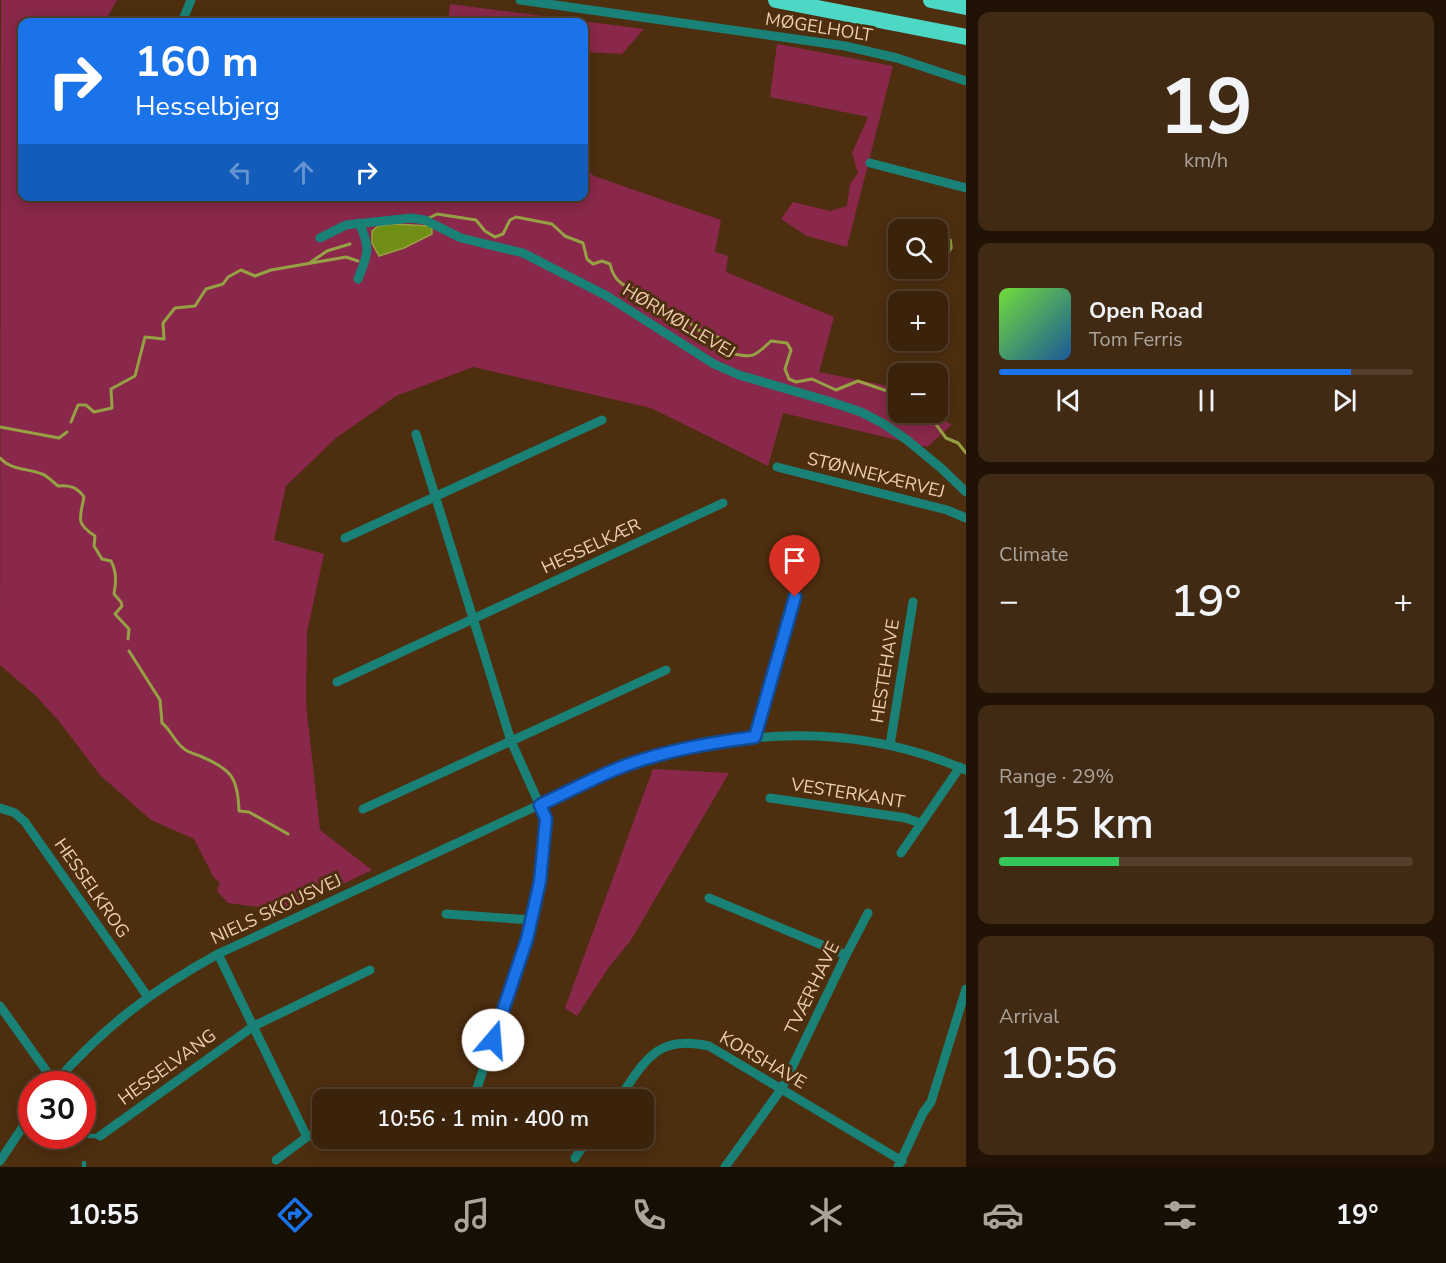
<!DOCTYPE html>
<html lang="en">
<head>
<meta charset="utf-8">
<style>
  :root { --surface:#3a220b; --page:#412a14; --text:#f1f3f6; --muted:#aba49d; --line:#543f2c; --accent:#1a73e8 }
  body { margin:0; font-family:"Nunito Sans",sans-serif; background:var(--page); color:var(--text); height:100vh; display:flex; flex-direction:column; font-size:22px; white-space:nowrap }
  * { box-sizing:border-box; margin:0 }
  p { font-size:20px; color:var(--muted) }
  .icon { flex:none; width:33px; height:33px; fill:none; stroke:currentColor; stroke-width:2; stroke-linecap:round; stroke-linejoin:round }
  .map { position:relative; flex:1; overflow:hidden }
  .sheet { display:flex; flex-direction:column; gap:12px; padding:12px; background:#201306; width:480px }
  .sheet>* { flex:none }
  .top-card { position:absolute; left:18px; top:18px; width:570px; height:183px; border-radius:12px; box-shadow:0 3px 15px #0003,0 0 0 2px var(--line); background:#1a73e8; color:#fff; overflow:hidden }
  .tools { position:absolute; left:888px; top:219px; display:grid; gap:12px }
  .tools a { display:grid; place-items:center; width:60px; height:60px; border-radius:12px; background:var(--surface); box-shadow:0 3px 15px #0003,0 0 0 2px var(--line); font-size:30px }
  .speed { position:absolute; left:18px; top:1071px; display:flex; gap:12px; font-size:30px; font-weight:700; text-align:center }
  .speed>* { display:grid; place-content:center; width:78px; height:78px; border-radius:50%; background:var(--surface); box-shadow:0 3px 15px #0003,0 0 0 2px var(--line); line-height:1 }
  .speed .limit { border:9px solid #d22; background:#fff; color:#111 }
  .pin { position:absolute; display:grid; place-items:center; width:51px; height:51px; color:#fff; margin:-62px -26px; border-radius:50% 50% 50% 0; rotate:-45deg; box-shadow:0 0 6px #0007 }
  .pin .icon { rotate:45deg }
  .me { position:absolute; width:66px; margin:-33px; rotate:18deg; stroke-linejoin:round; filter:drop-shadow(0 0 4px #0008) }
  .turn { display:flex; align-items:center; gap:21px; height:126px; padding:0 18px; font-size:27px }
  .turn .icon { width:78px; height:78px; stroke-width:2.5 }
  .turn b { display:block; font-size:42px; line-height:51px }
  .lanes { display:flex; align-items:center; height:57px; padding:0 18px; background:#0003; justify-content:center; gap:30px; direction:ltr }
  .lanes .off { opacity:.35 }
  .big { font-size:45px; font-weight:600; line-height:1.1 }
  .sheet .tile { flex:1; display:flex; flex-direction:column; justify-content:center; gap:9px; min-width:0; padding:0 21px; border-radius:12px; background:var(--page) }
  .sheet .dial { align-items:center; gap:0 }
  .dial b { font-size:78px; line-height:1 }
  .song { display:flex; align-items:center; gap:18px }
  .cover { width:72px; height:72px; border-radius:9px; background:linear-gradient(135deg,hsl(100 70% 55%),hsl(210 70% 35%)) }
  .played { height:6px; border-radius:3px; background:linear-gradient(90deg,var(--accent) 85%,var(--line) 85%) }
  .keys { display:flex; justify-content:space-around; direction:ltr }
  .heat { display:flex; justify-content:space-between; align-items:center; font-size:33px; direction:ltr }
  .charge { height:9px; border-radius:4px; background:linear-gradient(90deg,#34c759 29%,var(--line) 0) }
  .trip { position:absolute; left:312px; top:1089px; width:342px; height:60px; border-radius:12px; background:var(--surface); box-shadow:0 3px 15px #0003,0 0 0 2px var(--line); font-weight:600; line-height:60px; text-align:center }
  .menu { display:flex; height:96px; justify-content:space-around; align-items:center; background:#170e04; color:var(--muted) }
  .menu .icon { width:42px; height:42px }
  .menu .active { color:var(--accent) }
  .menu b { font-size:27px; color:var(--text) }
  main { display:flex; flex:1; min-height:0 }
  .map>svg:first-child { display:block }
</style>
</head>
<body>
<main>
<div class="map">
<svg width="966" height="1167" viewBox="0 0 966 1167">
  <rect width="100%" height="100%" fill="#4d2e0f"/>
  <!-- green -->
  <g fill="#89284a">
    <polygon points="1,0 117,0 105,22 22,22 22,196 584,196 584,167 594,176 721,220 715,252 728,256 726,272 834,317 819,372 893,387 898,391 898,412 932,413 952,425 927,447 783,413 768,466 651,408 473,367 396,396 336,438 286,486 274,540 324,554 307,632 306,704 320,830 372,870 287,911 228,903 217,891 220,882 214,878 194,839 151,820 100,775 58,720 36,696 0,665"/>
    <polygon points="450,4 644,29 622,54 587,52 584,62 584,22 448,22"/>
    <polygon points="777,44 893,66 847,247 807,236 781,219 793,202 830,211 847,206 850,184 858,173 852,153 868,117 770,97"/>
    <polygon points="653,769 729,773 631,940 609,967 577,1016 565,1008"/>
  </g>
  <!-- water -->
  <g fill="#718e15" stroke="#96a144" stroke-width="1.5">
    <polygon points="394,224 429,226 432,229 432,234 404,248 379,256 372,243 372,231 378,226"/>
    <path d="M899,228L901,229L898,230V258L891,257C887,250 890,238 893,230Z"/>
    <polygon points="938,236 946,236 951,240 952,248 938,269 936,269 938,268"/>
  </g>
  <g fill="none" stroke-linecap="round" stroke-linejoin="round">
    <!-- stream -->
    <g stroke="#96a144" stroke-width="3">
      <path d="M429,218L437,214L476,220L485,231L495,237L503,234L510,220L516,217L552,224L565,236L583,243L587,259L593,264L602,261L610,264C615,287 630,288 650,293L657,310L666,320H687L696,329L722,339L731,353C753,359 755,356 771,341L787,343L791,350L785,369L789,379L796,382L812,379L836,390L858,381L890,392L898,400"/>
      <polyline points="311,262 327,251 350,244"/>
      <polyline points="927,412 946,438 958,443 966,453"/>
      <polyline points="71,422 78,405 86,405 94,412 112,408 111,389 135,376 145,337 164,339 163,323 175,308 195,306 206,289 223,284 228,277 241,270 255,276 271,270 346,257 358,261"/>
      <polyline points="0,427 59,438 67,432"/>
      <path d="M0,458C12,471 28,468 42,474C48,476 54,483 58,486C70,485 77,487 84,497C80,518 75,523 95,536L94,546L102,559L111,561C117,572 116,583 114,594L121,602L122,606L115,614L129,629L128,639"/>
      <path d="M129,651L160,700L162,723C171,730 174,741 183,748C187,752 195,754 200,756C231,769 238,777 239,811L249,812L288,834"/>
    </g>
    <!-- lane -->
    <g stroke="#198175" stroke-width="4.5">
      <polyline points="82,1129 89,1136 100,1136"/>
      <polyline points="84,1167 84,1163"/>
    </g>
    <!-- street -->
    <g stroke="#198175" stroke-width="9">
      <polyline points="520,0 845,46 897,58 966,81"/>
      <polyline points="182,22 191,0"/>
      <polyline points="870,163 966,188"/>
      <polyline points="320,238 346,225 411,218 425,220 461,238 523,253 607,296 714,364 739,375 828,401 861,412 884,424 907,440 941,468 966,492"/>
      <path d="M358,279C368,255 371,247 359,223"/>
      <polyline points="416,434 511,741 546,819 540,881 527,939 473,1100"/>
      <polyline points="777,467 947,510 966,518"/>
      <polyline points="345,538 602,420"/>
      <polyline points="337,682 723,503"/>
      <polyline points="755,737 795,597"/>
      <polyline points="890,745 913,602"/>
      <polyline points="770,798 906,818 920,823"/>
      <polyline points="0,808 15,813 25,822 148,997"/>
      <polyline points="363,809 666,670"/>
      <polyline points="901,853 960,767"/>
      <polyline points="709,898 846,955"/>
      <polyline points="446,914 531,920"/>
      <polyline points="218,954 307,1137"/>
      <polyline points="0,1006 55,1083"/>
      <path d="M54,1084C102,1028 154,989 218,954L623,766C738,729 852,721 966,770"/>
      <path d="M618,1100C645,1061 656,1034 709,1046L902,1161"/>
      <polyline points="100,1136 254,1026 370,970"/>
      <polyline points="575,1158 589,1138"/>
      <polyline points="276,1160 307,1137 322,1130"/>
      <polyline points="0,1161 32,1113"/>
      <polyline points="725,1167 782,1088 846,955 868,913"/>
      <polyline points="898,1167 923,1113 931,1102 966,989"/>
    </g>
    <!-- highway -->
    <g stroke="#4dd8c6" stroke-width="16">
      <polyline points="776,0 966,37"/>
      <polyline points="931,0 966,7"/>
    </g>
  </g>
  <g fill="none" stroke-linecap="round" stroke-linejoin="round">
    <defs>
      <path id="route" d="M493,1040L527,939L540,881L546,819L540,805C568,792 595,777 624,766C667,750 710,743 755,737L795,597"/>
    </defs>
    <!-- route casing -->
    <use href="#route" stroke="#114b97" stroke-width="15"/>
    <!-- route -->
    <use href="#route" stroke="#1a73e8" stroke-width="10"/>
  </g>
  <g text-anchor="middle" stroke-width="6" stroke-linejoin="round" paint-order="stroke">
    <!-- street labels -->
    <g font-size="18" fill="#eeceb2" stroke="#4d2e0f">
      <text transform="translate(819 27) rotate(9)" y="6">MØGELHOLT</text>
      <text transform="translate(679 321) rotate(31)" y="6">HØRMØLLEVEJ</text>
      <text transform="translate(876 475) rotate(14)" y="6">STØNNEKÆRVEJ</text>
      <text transform="translate(591 546) rotate(-25)" y="6">HESSELKÆR</text>
      <text transform="translate(885 671) rotate(-81)" y="6">HESTEHAVE</text>
      <text transform="translate(848 793) rotate(9)" y="6">VESTERKANT</text>
      <text transform="translate(92 888) rotate(55)" y="6">HESSELKROG</text>
      <text transform="translate(276 909) rotate(-25)" y="6">NIELS SKOUSVEJ</text>
      <text transform="translate(812 988) rotate(-64)" y="6">TVÆRHAVE</text>
      <text transform="translate(763 1060) rotate(30)" y="6">KORSHAVE</text>
      <text transform="translate(167 1067) rotate(-36)" y="6">HESSELVANG</text>
    </g>
  </g>
</svg>
<div class="tools">
<a><svg class="icon" aria-label="search" viewBox="0 0 24 24"><circle cx="10" cy="10" r="6"/><path d="M15 15l6 6"/></svg></a>
<a>+</a>
<a>−</a>
</div>
<div class="speed"><div class="limit">30</div></div>
<div class="pin" style="left:795px;top:597px;background:#d93025"><svg class="icon" aria-label="arrive" viewBox="0 0 24 24"><path d="M6 21V4h12l-3 4 3 4H6"/></svg></div>
<svg class="me" style="left:493px;top:1040px" viewBox="-20 -20 40 40"><circle r="19" fill="#fff"/><path d="M0-13L10 11 0 6-10 11z" fill="#1a73e8"/></svg>
<div class="trip">10:56 · 1 min · 400 m</div>
<div class="top-card">
<div class="turn"><svg class="icon" aria-label="right" viewBox="0 0 24 24"><path d="M7 20v-9h11M14 6l5 5-5 5"/></svg><div><b>160 m</b>Hesselbjerg</div></div>
<div class="lanes"><svg class="icon off" aria-label="left" viewBox="0 0 24 24"><path d="M17 20v-9H6M10 6l-5 5 5 5"/></svg><svg class="icon off" aria-label="ahead" viewBox="0 0 24 24"><path d="M12 20V5M6 11l6-6 6 6"/></svg><svg class="icon" aria-label="right" viewBox="0 0 24 24"><path d="M7 20v-9h11M14 6l5 5-5 5"/></svg></div>
</div>
</div>
<section class="sheet">
<div class="tile dial"><b>19</b><p>km/h</p></div>
<div class="tile">
<div class="song"><i class="cover"></i><div><b>Open Road</b><p>Tom Ferris</p></div></div>
<div class="played"></div>
<div class="keys"><svg class="icon" aria-label="previous" viewBox="0 0 24 24"><path d="M18 5L8 12l10 7zM5 5v14"/></svg><svg class="icon" aria-label="pause" viewBox="0 0 24 24"><path d="M8 5v14M16 5v14"/></svg><svg class="icon" aria-label="next" viewBox="0 0 24 24"><path d="M6 5l10 7-10 7zM19 5v14"/></svg></div>
</div>
<div class="tile"><p>Climate</p>
<div class="heat"><a>−</a><b class="big">19°</b><a>+</a></div>
</div>
<div class="tile"><p>Range · 29%</p><b class="big">145 km</b><div class="charge"></div></div>
<div class="tile"><p>Arrival</p><b class="big">10:56</b></div>
</section>
</main>
<nav class="menu">
<b>10:55</b>
<svg class="icon active" aria-label="directions" viewBox="0 0 24 24"><path d="M12 3l9 9-9 9-9-9zM9 14v-3h6M13 9l2 2-2 2"/></svg>
<svg class="icon" aria-label="music" viewBox="0 0 24 24"><path d="M9 18V5l10-2v13"/><circle cx="6" cy="18" r="3"/><circle cx="16" cy="16" r="3"/></svg>
<svg class="icon" aria-label="phone" viewBox="0 0 24 24"><path d="M5 4h4l2 5-3 2q2 4 5 5l2-3 5 2v4C11 20 4 13 5 4z"/></svg>
<svg class="icon" aria-label="climate" viewBox="0 0 24 24"><path d="M12 3v18M4 7l16 10M4 17L20 7"/></svg>
<svg class="icon" aria-label="car" viewBox="0 0 24 24"><path d="M5 17H2v-5l4-1 3-4h7l3 4 3 1v5h-3M9 17h6M6 11h13"/><circle cx="7" cy="17" r="2"/><circle cx="17" cy="17" r="2"/></svg>
<svg class="icon" aria-label="filters" viewBox="0 0 24 24"><path d="M4 7h16M4 17h16"/><circle cx="9" cy="7" r="2"/><circle cx="15" cy="17" r="2"/></svg>
<b>19°</b>
</nav>
</body>
</html>
